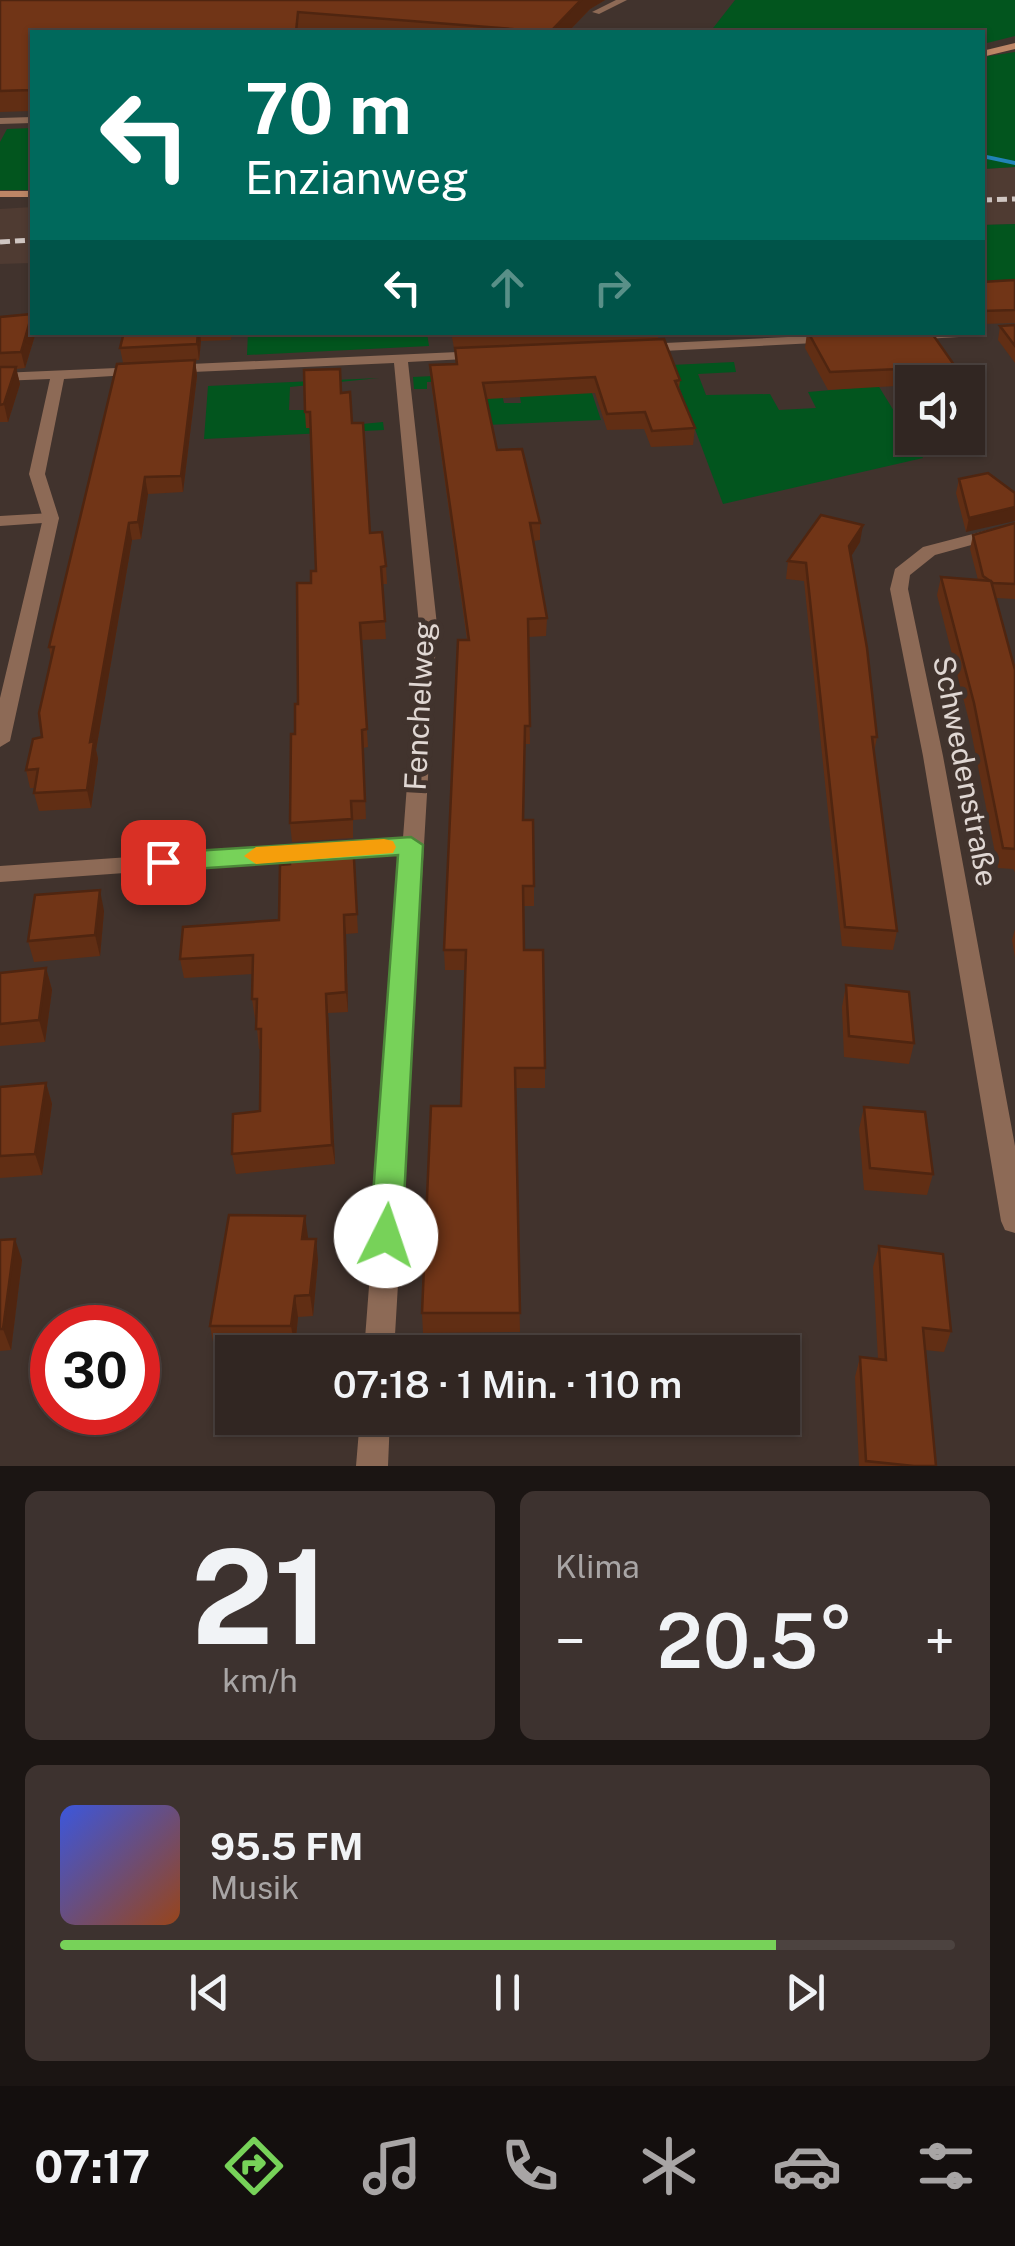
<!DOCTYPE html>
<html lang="de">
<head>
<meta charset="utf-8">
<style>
  :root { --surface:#312622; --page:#3d322f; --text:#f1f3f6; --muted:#a8a5a5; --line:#4c4340; --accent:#77d259 }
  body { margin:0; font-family:"Public Sans",sans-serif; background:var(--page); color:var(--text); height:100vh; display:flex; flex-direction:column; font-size:38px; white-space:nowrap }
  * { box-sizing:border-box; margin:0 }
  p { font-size:32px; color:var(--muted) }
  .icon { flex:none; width:55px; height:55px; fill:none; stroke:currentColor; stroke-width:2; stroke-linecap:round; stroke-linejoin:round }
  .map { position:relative; height:1466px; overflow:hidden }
  .sheet { display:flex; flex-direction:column; gap:25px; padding:25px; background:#1b1513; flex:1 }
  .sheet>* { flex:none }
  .top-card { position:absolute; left:30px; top:30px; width:955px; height:305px; border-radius:0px; box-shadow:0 2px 8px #0004,0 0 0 2px var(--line); background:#00695c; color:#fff; overflow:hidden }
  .buttons { position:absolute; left:895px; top:365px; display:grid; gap:20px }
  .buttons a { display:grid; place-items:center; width:90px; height:90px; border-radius:0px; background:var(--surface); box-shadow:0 2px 8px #0004,0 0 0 2px var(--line); font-size:50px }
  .speed { position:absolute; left:30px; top:1305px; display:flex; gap:20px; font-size:50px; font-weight:700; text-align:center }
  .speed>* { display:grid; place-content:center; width:130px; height:130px; border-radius:50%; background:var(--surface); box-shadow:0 2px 8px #0004,0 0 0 2px var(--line); line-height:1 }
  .speed .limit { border:15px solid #d22; background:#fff; color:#111 }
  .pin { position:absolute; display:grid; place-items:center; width:85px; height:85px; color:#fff; margin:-42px; border-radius:20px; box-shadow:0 5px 15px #0006 }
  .me { position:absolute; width:110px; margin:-55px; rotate:4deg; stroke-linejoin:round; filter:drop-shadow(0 0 8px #0008) }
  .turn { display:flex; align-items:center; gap:35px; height:210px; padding:0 50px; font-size:45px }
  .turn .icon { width:130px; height:130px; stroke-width:2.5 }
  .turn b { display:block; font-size:70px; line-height:85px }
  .lanes { display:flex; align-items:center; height:95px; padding:0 50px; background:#0003; justify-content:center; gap:50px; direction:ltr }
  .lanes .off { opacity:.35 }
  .big { font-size:75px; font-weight:600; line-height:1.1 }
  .sheet .card { flex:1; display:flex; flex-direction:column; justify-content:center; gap:15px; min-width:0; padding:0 35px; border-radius:15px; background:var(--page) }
  .sheet .dial { align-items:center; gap:0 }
  .dial b { font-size:130px; line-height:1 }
  .song { display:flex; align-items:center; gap:30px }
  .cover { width:120px; height:120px; border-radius:15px; background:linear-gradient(135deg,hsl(230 70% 55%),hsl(20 70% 35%)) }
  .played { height:10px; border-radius:5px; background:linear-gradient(90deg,var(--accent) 80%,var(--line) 80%) }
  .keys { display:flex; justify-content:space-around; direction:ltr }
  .heat { display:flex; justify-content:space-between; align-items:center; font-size:55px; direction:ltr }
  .sheet .tiles { flex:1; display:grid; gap:25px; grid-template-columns:1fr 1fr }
  .card:last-child { grid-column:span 2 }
  .trip { position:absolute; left:215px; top:1335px; width:585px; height:100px; border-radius:0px; background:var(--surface); box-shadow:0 2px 8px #0004,0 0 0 2px var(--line); font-weight:600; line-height:100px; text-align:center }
  .dock { display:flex; height:160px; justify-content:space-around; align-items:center; background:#140f0e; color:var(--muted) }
  .dock .icon { width:70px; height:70px }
  .dock .active { color:var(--accent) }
  .dock b { font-size:45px; color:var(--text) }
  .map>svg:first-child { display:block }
</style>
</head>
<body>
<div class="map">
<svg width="1015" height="1466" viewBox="0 0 1015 1466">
  <rect width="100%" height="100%" fill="#41332d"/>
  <!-- built -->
  <g fill="#4f3b32">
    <polygon points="1015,167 1015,224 983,225 983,169"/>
    <polygon points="32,207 32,263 0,264 0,209"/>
  </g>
  <!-- green -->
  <g fill="#02551e">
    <polygon points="735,0 1015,0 1015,36 983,44 982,32 710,32"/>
    <polygon points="1015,52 1015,167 983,169 983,57"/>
    <polygon points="32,128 32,190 0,190 0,142 7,129"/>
    <polygon points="1015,224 1015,320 983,313 982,225"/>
    <polygon points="248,332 427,333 429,346 247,355"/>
    <polygon points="860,356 923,458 723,504 671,365 734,362 736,372 698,374 706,395 770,394 779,410 816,408 808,392 866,387"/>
    <polygon points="584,369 601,420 485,425 471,380 427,382 427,389 414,389 413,377 497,373 504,403 521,403 520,397"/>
    <polygon points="379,378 290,387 289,410 306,410 352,425 383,422 384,430 204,439 208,386"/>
  </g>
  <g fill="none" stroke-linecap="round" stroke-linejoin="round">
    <!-- stream -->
    <polygon fill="#2183b8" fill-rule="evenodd" points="982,154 1015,161 1015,165 982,158"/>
    <!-- lane -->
    <g fill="#8d6a56" fill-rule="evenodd">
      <polygon points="616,0 627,0 599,14 592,12"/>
      <polygon points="51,513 59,518 57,522 0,526 0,516"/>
    </g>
    <!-- street -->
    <g fill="#8d6a56" fill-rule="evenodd">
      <polygon points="32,117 32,123 0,124 0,118"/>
      <polygon points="905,332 982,331 983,332 976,336 908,340 901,336"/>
      <polygon points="829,335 836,339 834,342 644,352 637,348 644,344"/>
      <polygon points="480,351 485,352 485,358 408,362 437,625 394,1352 364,1352 402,853 0,882 0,866 403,838 419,625 394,363 169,373 162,369 169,365"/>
      <polygon points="140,367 147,371 145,374 64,379 45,474 59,518 10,741 0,747 0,698 43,518 29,474 50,379 0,381 0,373"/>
      <polygon points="1015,523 1015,533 935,555 910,575 908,589 943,756 1015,1146 1015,1233 1005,1230 1001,1221 923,756 890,589 895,569 923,547"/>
      <polygon points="360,1418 390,1418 388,1466 356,1466"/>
    </g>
    <!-- secondary -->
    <g fill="#bd8666" fill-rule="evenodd">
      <polygon points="1015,43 1015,49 982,57 982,51"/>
      <rect x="0" y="191" width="32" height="6"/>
    </g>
    <!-- rail -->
    <g stroke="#d0c6c2" stroke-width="5" stroke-dasharray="10 5" stroke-linecap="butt">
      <polyline points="982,200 1015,199"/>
      <polyline points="0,242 32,240"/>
    </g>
  </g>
  <!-- wall -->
  <g fill="#612e14">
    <polygon points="0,0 605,0 590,9 568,32 319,32 299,31 32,32 32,111 0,112"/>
    <polygon points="1015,280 1015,323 982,324 982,282"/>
    <polygon points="0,317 32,332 36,332 25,368 16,369 20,384 8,422 0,422"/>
    <polygon points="1015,325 1015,363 998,340 1000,326"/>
    <polygon points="124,332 232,332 231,340 201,341 199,360 123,363 120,348"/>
    <polygon points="451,332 658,332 658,338 680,380 679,390 695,428 693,445 651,447 644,429 607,430 595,393 487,399 497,450 540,523 540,540 533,541 547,618 546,636 528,637 530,744 525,744 523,820 534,886 534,906 524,906 524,950 545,1068 545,1088 515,1088 520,1332 423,1333 422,1313 461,1106 465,970 445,970 444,950 467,640 431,382 430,365 456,364 455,348 454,348"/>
    <polygon points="807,332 931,332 912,382 912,410 896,386 828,390 805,348"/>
    <polygon points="195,360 197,376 183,492 148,494 141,539 132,540 96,750 98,759 91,808 39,811 34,793 35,788 30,788 26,770 42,737 51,658 49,647"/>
    <polygon points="968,384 977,398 973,415 968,415"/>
    <polygon points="342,393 352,423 370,533 386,566 387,584 382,584 386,639 361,640 368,747 363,748 366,819 353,820 353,838 292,842 290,823 295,734 311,583 316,571 310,428 306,428 305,412"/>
    <polygon points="988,473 966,532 956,493 959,479"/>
    <polygon points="1015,523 1015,599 996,598 1015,670 1015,872 1013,869 998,868 969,721 937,595 941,577 978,580 970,549 973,535"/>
    <polygon points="860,542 851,556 877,737 874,753 897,931 893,950 842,946 804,581 786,579 788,561"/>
    <polygon points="353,841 358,933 346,934 348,1012 328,1013 335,1164 236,1174 232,1154 260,1111 261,1049 259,1049 256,1019 255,1019 252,999 253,974 184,978 180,959 279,920 290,864"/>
    <polygon points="104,911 100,956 34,962 28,941"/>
    <polygon points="1015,929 1015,958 1012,940"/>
    <polygon points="46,968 52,990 45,1042 0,1046 0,973"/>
    <polygon points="846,985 914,1043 909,1064 844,1057 842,1007"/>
    <polygon points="46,1083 52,1104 42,1175 0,1178 0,1087"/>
    <polygon points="864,1107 933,1174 927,1195 864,1190 859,1129"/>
    <polygon points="307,1239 318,1260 313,1316 298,1317 295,1347 214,1347 210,1326"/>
    <polygon points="0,1240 22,1260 11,1350 0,1351"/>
    <polygon points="879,1246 951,1331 944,1352 925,1350 936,1466 859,1466 855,1377 860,1357 878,1359 873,1267"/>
  </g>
  <!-- shaded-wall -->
  <g fill="#4f2510">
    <polygon points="581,0 605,0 590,9 568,32 550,32"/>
    <polygon points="32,316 32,332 36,332 25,368 21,352"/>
    <polygon points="198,332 200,332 201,341 199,360 197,344"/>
    <polygon points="195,360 197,376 183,492 181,476"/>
    <polygon points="16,367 20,384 8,422 4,404"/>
    <polygon points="145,477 148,494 141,539 138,522"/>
    <polygon points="1015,507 1015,521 966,532 969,518"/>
    <polygon points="129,523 132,540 96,750 98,759 91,808 87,790 90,742"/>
    <polygon points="863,525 860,542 847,563 849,546"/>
    <polygon points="100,890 104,911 100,956 95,935"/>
    <polygon points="344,915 346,934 348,1012 346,992"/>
    <polygon points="46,968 52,990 45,1042 39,1020"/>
    <polygon points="326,994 328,1013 335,1164 332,1145"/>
    <polygon points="46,1083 52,1104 42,1175 35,1154"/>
    <polygon points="305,1216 308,1237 305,1260 302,1239"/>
    <polygon points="15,1239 22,1260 11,1350 3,1329"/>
    <polygon points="316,1239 318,1260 313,1316 310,1295"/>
    <polygon points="295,1296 298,1317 295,1347 291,1326"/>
  </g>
  <!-- building -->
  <g fill="#713517" stroke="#4f2510" stroke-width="2.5">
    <polygon points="0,0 581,0 550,32 298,12 296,32 32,32 32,90 0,91"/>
    <polygon points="1015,280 1015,310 982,311 982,282"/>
    <polygon points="32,314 21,352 0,353 0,317"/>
    <polygon points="1015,325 1015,346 1000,326"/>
    <polygon points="124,332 198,332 197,344 120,348"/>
    <polygon points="808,332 931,332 966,382 912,382 912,388 899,369 830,372"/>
    <polygon points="664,339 680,380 675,381 695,428 652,431 645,412 607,414 595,377 483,383 497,450 522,449 540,523 530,523 547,618 528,619 530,726 525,726 523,820 533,820 534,886 523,886 524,950 543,950 545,1068 515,1068 520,1313 422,1313 431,1106 461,1106 466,950 444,950 458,640 469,640 430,365 457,364 455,348"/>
    <polygon points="195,360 181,476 145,477 138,522 129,523 90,742 94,741 87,790 34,793 38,769 26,770 33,739 42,737 39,713 54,647 49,647 117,364"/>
    <polygon points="0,367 16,367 4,404 0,405"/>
    <polygon points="340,369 341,393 350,392 352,423 363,423 370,533 382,532 386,566 381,567 385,621 360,623 367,729 362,730 365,801 351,801 352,819 290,823 291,734 295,734 295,704 298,704 297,583 311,583 311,571 316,571 310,412 305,412 304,370"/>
    <polygon points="968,384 977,398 968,398"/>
    <polygon points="988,473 1015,493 1015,507 969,518 959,479"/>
    <polygon points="821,515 863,525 849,546 867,648 877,737 872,737 897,931 845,927 806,563 788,561"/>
    <polygon points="1015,523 1015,584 993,583 983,576 973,535"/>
    <polygon points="941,577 991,581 1015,670 1015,849 1003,848 974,703"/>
    <polygon points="353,841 357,914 344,915 346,992 326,994 332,1145 232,1154 233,1114 260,1111 261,1029 256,1029 257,999 252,999 253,955 180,959 183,927 279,920 280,865 290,864 290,845"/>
    <polygon points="100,890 95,935 28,941 35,895"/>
    <polygon points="46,968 39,1020 0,1024 0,973"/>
    <polygon points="846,985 909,992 914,1043 849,1036"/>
    <polygon points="46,1083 35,1154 0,1156 0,1087"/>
    <polygon points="864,1107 925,1112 933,1174 870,1168"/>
    <polygon points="229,1215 305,1216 302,1239 316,1239 310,1295 295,1296 291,1326 210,1326"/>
    <polygon points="15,1239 3,1329 0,1329 0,1240"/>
    <polygon points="879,1246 943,1254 951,1331 923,1328 936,1466 914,1466 866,1461 860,1357 886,1360"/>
  </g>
  <!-- route -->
  <polygon fill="#77d259" stroke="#4d883a" stroke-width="2.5" points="411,837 423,845 402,1236 397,1245 386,1249 375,1245 370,1236 398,855 163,871 150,862 163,853"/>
  <!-- slow -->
  <polygon fill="#f59e0b" points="384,839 393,841 396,847 393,853 256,864 244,856 256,847"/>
  <g text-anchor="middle" stroke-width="10" stroke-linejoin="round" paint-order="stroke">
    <!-- street labels -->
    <g font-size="30" fill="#e0d7d3" stroke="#41332d">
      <text transform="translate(420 706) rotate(-87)" y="10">Fenchelweg</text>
      <text transform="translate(965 771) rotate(79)" y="10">Schwedenstraße</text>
    </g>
  </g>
</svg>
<div class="buttons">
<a><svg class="icon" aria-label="sound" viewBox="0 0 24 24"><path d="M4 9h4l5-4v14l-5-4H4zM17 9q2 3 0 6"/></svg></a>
</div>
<div class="speed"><div class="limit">30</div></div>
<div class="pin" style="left:163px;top:862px;background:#d93025"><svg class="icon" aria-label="arrive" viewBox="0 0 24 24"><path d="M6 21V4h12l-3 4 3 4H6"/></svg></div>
<svg class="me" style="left:386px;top:1236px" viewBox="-20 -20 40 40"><circle r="19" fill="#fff"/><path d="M0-13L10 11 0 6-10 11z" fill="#77d259"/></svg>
<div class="trip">07:18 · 1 Min. · 110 m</div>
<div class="top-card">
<div class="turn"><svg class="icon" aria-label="left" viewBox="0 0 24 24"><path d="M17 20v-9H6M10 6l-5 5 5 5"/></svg><div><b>70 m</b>Enzianweg</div></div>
<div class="lanes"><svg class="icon" aria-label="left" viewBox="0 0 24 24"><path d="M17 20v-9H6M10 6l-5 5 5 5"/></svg><svg class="icon off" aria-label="ahead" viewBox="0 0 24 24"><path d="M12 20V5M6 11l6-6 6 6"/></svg><svg class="icon off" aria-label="right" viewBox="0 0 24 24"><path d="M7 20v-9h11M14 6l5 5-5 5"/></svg></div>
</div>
</div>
<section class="sheet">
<div class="tiles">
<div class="card dial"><b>21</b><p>km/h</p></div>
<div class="card"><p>Klima</p>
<div class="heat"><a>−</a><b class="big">20.5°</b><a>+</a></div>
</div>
<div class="card">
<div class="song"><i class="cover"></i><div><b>95.5 FM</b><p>Musik</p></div></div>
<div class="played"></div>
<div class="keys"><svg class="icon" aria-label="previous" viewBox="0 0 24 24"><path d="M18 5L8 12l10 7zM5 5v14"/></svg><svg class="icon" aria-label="pause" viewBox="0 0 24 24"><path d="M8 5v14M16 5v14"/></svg><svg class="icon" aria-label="next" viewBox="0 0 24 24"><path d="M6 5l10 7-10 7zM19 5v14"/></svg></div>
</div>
</div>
</section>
<nav class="dock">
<b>07:17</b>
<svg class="icon active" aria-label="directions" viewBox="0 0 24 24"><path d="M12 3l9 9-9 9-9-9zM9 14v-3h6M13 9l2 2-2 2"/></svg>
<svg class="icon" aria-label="music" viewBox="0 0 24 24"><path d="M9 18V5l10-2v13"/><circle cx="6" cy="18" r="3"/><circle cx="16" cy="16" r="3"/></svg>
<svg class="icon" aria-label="phone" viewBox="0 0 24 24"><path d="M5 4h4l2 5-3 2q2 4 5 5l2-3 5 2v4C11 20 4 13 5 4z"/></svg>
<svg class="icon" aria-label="climate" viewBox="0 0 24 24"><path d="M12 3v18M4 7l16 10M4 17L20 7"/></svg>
<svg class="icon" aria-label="car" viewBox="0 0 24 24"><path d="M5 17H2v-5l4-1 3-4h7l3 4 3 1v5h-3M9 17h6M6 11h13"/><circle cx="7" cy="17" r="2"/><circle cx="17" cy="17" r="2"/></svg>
<svg class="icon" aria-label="filters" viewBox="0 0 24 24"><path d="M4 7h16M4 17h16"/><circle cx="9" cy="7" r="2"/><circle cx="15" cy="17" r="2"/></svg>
</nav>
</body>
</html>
